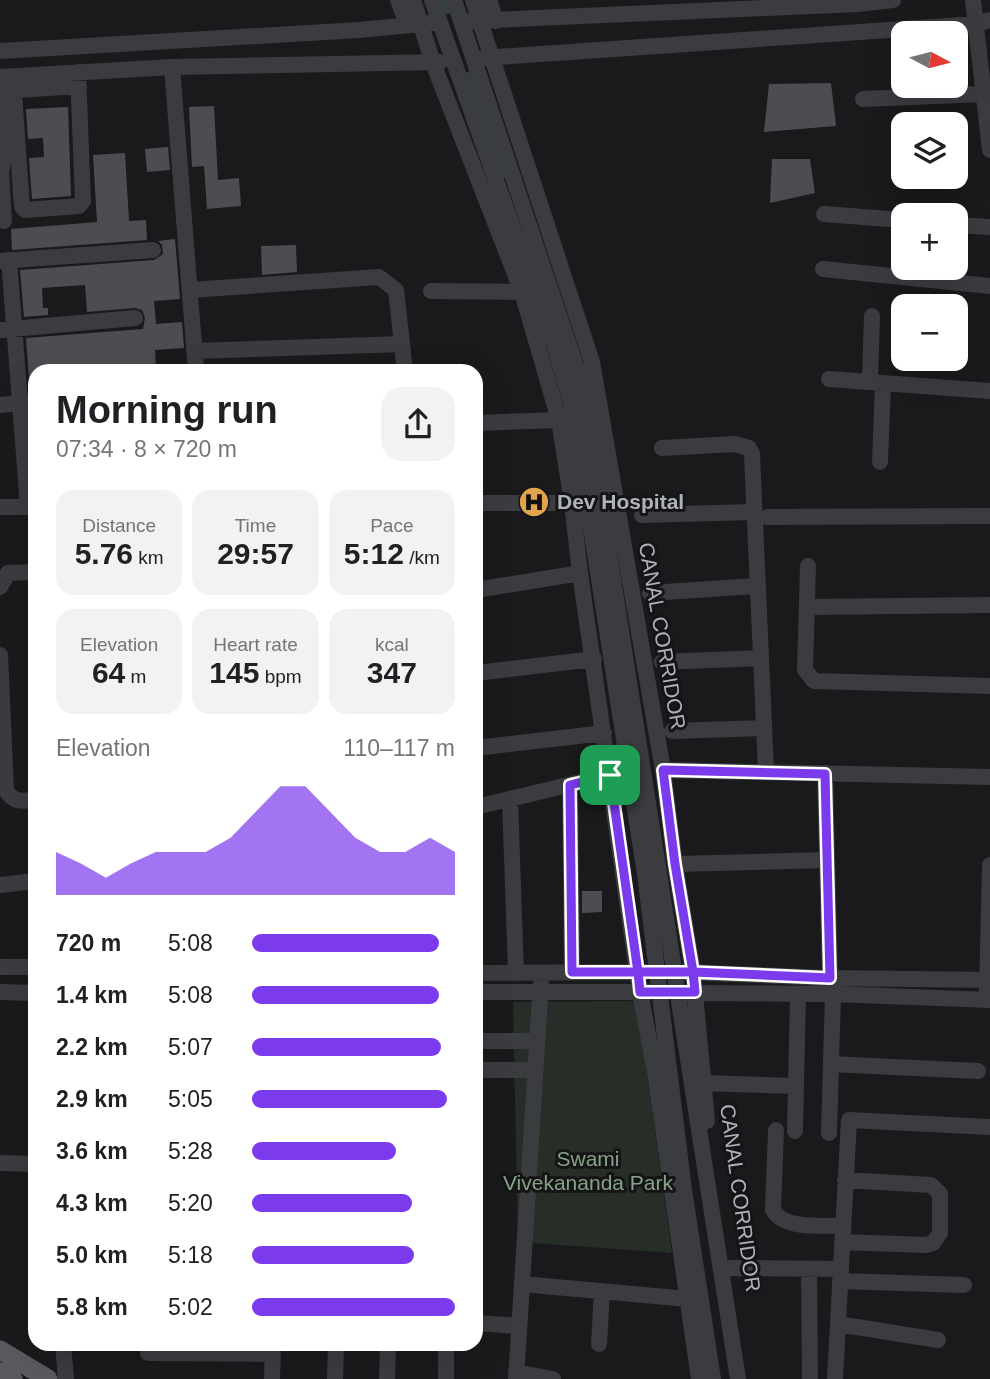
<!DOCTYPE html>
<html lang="en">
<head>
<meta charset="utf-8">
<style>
	body { margin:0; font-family:Arial,sans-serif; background:#f2f2f2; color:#202124; height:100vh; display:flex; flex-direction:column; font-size:26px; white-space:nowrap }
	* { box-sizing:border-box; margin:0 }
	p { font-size:23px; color:#757577 }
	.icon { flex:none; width:38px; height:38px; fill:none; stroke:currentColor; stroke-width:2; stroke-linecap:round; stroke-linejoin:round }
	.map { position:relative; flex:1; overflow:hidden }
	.details { position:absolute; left:28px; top:364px; width:455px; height:987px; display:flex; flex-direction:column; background:#fff; border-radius:21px; box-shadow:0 7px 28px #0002 }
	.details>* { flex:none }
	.needle { width:46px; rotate:97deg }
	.fabs { position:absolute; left:891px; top:21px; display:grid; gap:14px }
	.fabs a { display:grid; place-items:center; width:77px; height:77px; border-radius:14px; background:#fff; box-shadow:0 7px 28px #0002; font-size:35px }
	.pin { position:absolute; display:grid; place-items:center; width:60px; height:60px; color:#fff; margin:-30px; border-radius:14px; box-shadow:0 4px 10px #0006 }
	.round { display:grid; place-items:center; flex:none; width:74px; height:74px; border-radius:21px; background:#f2f2f2 }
	.headline { display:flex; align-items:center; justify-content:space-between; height:119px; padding:0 28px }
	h1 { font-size:38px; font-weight:800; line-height:52px }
	.metrics { display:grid; grid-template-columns:repeat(3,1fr); gap:10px; height:119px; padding:7px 28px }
	.metrics div { display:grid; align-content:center; border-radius:18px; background:#f2f2f2; text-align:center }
	.metrics b { font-size:30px; font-weight:800 }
	.metrics small { font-size:19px; font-weight:400 }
	.metrics p { font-size:19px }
	.chart { height:196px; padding:14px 28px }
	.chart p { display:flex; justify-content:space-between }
	.chart svg { width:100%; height:126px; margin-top:7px; fill:#7c3aed; opacity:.7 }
	ul { padding:0 28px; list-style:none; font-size:23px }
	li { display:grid; grid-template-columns:112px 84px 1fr; align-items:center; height:52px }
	li i { height:18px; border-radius:9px; background:#7c3aed }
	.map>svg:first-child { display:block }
	.green { fill:#262e27 }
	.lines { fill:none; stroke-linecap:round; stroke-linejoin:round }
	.canal { stroke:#353e44; stroke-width:14 }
	.building { fill:#4c4d51 }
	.minor { stroke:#3b3c40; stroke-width:16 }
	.major { stroke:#585a5f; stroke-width:19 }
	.route-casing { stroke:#fff; stroke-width:14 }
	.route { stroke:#7c3aed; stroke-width:9 }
	.labels { text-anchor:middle; stroke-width:6; stroke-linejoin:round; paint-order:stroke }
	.poi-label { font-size:21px; font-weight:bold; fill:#aeb2ba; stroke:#151517; text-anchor:start }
	.street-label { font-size:21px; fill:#aeb2ba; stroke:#151517 }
	.park-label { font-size:21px; fill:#87a387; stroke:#151517 }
</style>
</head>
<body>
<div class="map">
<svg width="990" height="1379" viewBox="0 0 990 1379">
	<rect width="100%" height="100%" fill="#1a1a1c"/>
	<path class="green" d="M637,1001L672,1253L518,1242L513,1002Z"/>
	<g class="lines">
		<path class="canal" d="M445,0L447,7
			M471,78L503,171"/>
	</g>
	<path class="building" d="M831,83L836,126L764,132L769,84Z
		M214,106L218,180L239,178L241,206L207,209L204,166L192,167L189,107Z
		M68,107L71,196L32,199L29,158L44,157L43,138L28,139L26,109Z
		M168,147L170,170L147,172L145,149Z
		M125,153L129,221L146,220L147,240L12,250L11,229L97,222L93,155Z
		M772,159H810L815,193L770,203Z
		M175,239L180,299L154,301L156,324L182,322L184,348L155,350L156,371H35V392H30L26,338L143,329L145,318L142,310L135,308L87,312L85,285L42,288L43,308H48V315L24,317L20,270L154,260L163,254L162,245L158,241Z
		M296,245L297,272L262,275L261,246Z
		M582,891H602V912L582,913Z"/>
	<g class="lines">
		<path class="minor" d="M398,0L407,25
			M413,0L433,63L522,292L559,420L572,503L580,573L640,992L655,1072L699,1379
			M432,0L554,344L572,406L645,874L684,1190L713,1379
			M454,0L583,387L738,1379
			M473,0L592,362L663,770L675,864L693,972L707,1121
			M489,0L496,21
			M973,0L990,150
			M470,21L857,4L893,0
			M0,51L359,30L431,23
			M483,58L976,24L990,20
			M172,67L196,371
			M78,72L83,201L79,206L25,210L22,207L14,93L17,90L79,86
			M0,77L172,67L440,62
			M2,77L6,152L1,171L4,221
			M863,99L984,94
			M824,214L903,220
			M956,225L990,227
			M9,260L28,507
			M0,261L153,250
			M823,269L990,286
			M190,290L379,277L396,290L405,371
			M431,291L522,292
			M0,330L135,318
			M194,351L402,344
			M829,379L990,391
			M870,382L872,316
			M0,405L35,402
			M476,423L559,420
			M662,448L735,444L749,448L752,454L766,771
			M880,462L883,383
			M476,503H572
			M0,507H35
			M642,515L753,512
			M768,517L990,516
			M808,566L805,670L814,681L990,686
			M0,587L8,573L35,572
			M476,590L580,573
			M650,593L756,586
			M807,607L990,605
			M0,655L6,790C13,803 22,801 35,800
			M662,662L761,658
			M476,673L594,659
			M672,731L764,728
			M476,748L604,733
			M663,770L990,777
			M825,773L830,978
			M570,785L572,972
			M510,799L516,973
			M476,807L610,775
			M675,864L827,860
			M0,885L35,881
			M0,967H35
			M685,972L830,978L990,980
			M476,973L645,972
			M987,991L990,865
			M0,992L35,993
			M476,992H648
			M685,993L833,994L990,1000
			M476,1041H537
			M831,1064L978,1071
			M476,1070H535
			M703,1083L796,1086
			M776,1130L773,1210C784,1230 822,1225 842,1226
			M795,1131L798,994
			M829,1133L833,994
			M0,1163L35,1164
			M842,1242L926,1245L933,1243L940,1233V1194L931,1185L845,1180
			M729,1268L841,1269
			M809,1269L810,1379
			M840,1281L964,1285
			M522,1284L688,1299
			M476,1323L519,1326
			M838,1324L938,1340
			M63,1344L66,1379
			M599,1344L602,1291
			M148,1353L272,1354
			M516,1372L553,1379
			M272,1379L273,1346
			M335,1379L336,1344
			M387,1379L388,1344
			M446,1379V1344
			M516,1379L541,983
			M835,1379L849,1120L990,1127"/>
		<path class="major" d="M0,1350L48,1379
			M0,1372L13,1379"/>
	</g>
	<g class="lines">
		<g class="route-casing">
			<path id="route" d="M610,775L638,972L640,992H695L693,972L830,978L825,774L663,770L675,864L693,972H572L570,785L610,775"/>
		</g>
		<use href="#route" class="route"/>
	</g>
	<defs>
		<g id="hospital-disc" transform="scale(1.575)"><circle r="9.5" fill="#e0a44e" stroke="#151517"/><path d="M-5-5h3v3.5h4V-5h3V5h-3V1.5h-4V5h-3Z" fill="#111"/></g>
	</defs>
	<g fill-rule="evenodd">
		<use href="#hospital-disc" x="534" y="502"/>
	</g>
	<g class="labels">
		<g class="poi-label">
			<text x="557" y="509">Dev Hospital</text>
		</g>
		<g class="street-label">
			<text transform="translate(662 636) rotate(80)" y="7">CANAL CORRIDOR</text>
			<text transform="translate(740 1198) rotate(82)" y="7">CANAL CORRIDOR</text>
		</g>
		<g class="park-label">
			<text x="588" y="1166">Swami<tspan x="588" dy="24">Vivekananda Park</tspan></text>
		</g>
	</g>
</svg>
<div class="fabs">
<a><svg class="needle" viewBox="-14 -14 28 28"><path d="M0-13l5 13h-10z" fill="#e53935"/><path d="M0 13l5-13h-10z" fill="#757577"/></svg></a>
<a><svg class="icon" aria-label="layers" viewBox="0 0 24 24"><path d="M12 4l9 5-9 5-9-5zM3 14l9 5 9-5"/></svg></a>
<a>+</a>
<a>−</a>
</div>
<div class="pin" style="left:610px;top:775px;background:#1e9e55"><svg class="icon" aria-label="arrive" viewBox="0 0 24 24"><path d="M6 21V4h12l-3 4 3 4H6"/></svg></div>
<section class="details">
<div class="headline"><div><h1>Morning run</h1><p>07:34 · 8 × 720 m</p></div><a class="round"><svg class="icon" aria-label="share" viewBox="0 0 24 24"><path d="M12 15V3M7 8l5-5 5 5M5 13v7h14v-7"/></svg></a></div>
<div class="metrics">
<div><p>Distance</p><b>5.76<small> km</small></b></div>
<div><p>Time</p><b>29:57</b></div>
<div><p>Pace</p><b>5:12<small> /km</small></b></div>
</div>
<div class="metrics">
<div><p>Elevation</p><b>64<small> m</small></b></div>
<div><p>Heart rate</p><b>145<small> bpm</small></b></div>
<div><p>kcal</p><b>347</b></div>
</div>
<div class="chart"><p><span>Elevation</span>110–117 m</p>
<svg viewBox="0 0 160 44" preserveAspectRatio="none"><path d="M0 44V29L10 33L20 38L30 33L40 29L50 29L60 29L70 24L80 15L90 6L100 6L110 15L120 24L130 29L140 29L150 24L160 29V44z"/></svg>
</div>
<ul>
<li><b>720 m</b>5:08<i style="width:92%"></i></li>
<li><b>1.4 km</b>5:08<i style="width:92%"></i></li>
<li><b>2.2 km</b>5:07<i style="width:93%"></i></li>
<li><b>2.9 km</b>5:05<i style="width:96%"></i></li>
<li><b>3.6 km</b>5:28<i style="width:71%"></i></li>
<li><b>4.3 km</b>5:20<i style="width:79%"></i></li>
<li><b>5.0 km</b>5:18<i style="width:80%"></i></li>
<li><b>5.8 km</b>5:02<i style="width:100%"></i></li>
</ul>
</section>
</div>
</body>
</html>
